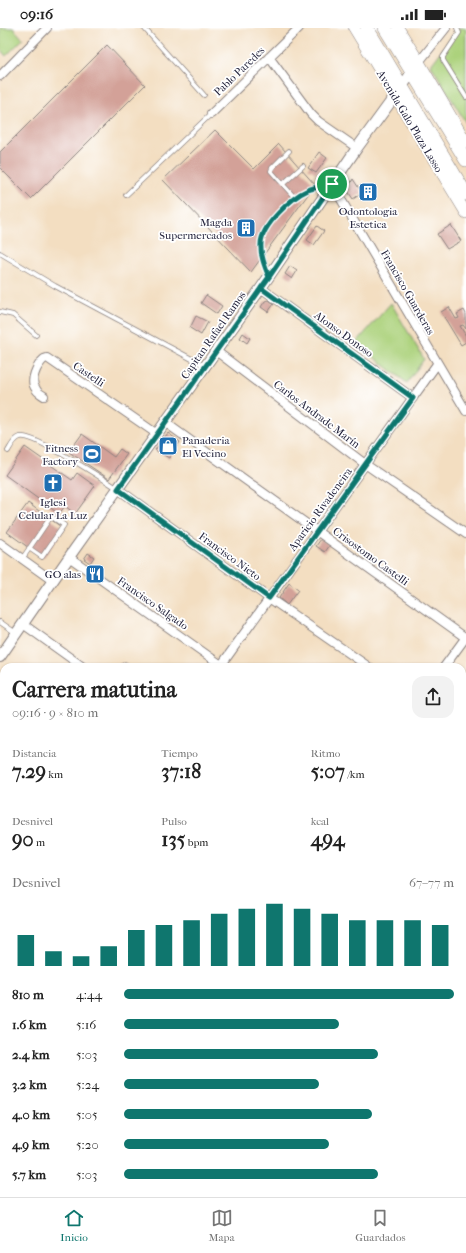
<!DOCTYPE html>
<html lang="es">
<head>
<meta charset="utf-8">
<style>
	body { margin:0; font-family:"IM FELL French Canon",serif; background:#f2f2f2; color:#222; height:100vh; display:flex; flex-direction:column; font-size:15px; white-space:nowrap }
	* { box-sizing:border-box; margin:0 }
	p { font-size:13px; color:#767676 }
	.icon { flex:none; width:22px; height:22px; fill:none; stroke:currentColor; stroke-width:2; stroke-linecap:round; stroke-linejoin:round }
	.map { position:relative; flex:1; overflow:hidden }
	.details { position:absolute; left:0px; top:635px; width:466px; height:534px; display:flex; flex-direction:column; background:#fff; border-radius:12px 12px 0 0; box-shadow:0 1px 3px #0004 }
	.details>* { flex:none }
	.pin { position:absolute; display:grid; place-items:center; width:34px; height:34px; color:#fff; margin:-17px; border:2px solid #fff; border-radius:50%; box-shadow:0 1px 4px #0007 }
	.round { display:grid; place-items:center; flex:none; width:42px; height:42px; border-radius:12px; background:#f2f2f2 }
	.head { display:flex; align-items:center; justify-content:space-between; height:68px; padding:0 12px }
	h1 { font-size:22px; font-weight:700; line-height:30px }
	.stats { display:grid; grid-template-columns:repeat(3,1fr); gap:6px; height:68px; padding:4px 12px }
	.stats div { display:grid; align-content:center }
	.stats b { font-size:20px; font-weight:700 }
	.stats small { font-size:11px; font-weight:400 }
	.stats p { font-size:11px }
	.chart { height:112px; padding:8px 12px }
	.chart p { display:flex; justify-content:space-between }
	.chart svg { width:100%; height:72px; margin-top:4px; stroke:#0f766e; stroke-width:6 }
	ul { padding:0 12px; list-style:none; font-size:13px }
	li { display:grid; grid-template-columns:64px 48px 1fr; align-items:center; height:30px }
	li i { height:10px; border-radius:5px; background:#0f766e }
	.status { display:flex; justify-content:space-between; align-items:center; height:28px; padding:0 20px; background:#fff; direction:ltr }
	.status svg { height:11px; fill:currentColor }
	.menu { display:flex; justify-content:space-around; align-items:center; height:56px; border-top:1px solid #e0e0e0; background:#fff; font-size:11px; color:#767676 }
	.menu a { display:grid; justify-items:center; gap:2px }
	.menu .current { color:#0f766e }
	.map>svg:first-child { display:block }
	.green { fill:#acd27b; stroke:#677a5b }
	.building { fill:#d3a198 }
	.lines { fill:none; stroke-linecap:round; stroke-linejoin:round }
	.service-casing { stroke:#8a807e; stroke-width:5.5 }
	.minor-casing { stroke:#8a807e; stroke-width:10 }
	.tertiary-casing { stroke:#8a807e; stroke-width:12 }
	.secondary-casing { stroke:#8a807e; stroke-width:12 }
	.primary-casing { stroke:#8a807e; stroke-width:14 }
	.service { stroke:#fff; stroke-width:4 }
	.minor { stroke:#fff; stroke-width:8 }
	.tertiary { stroke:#fff; stroke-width:10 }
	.secondary { stroke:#fff; stroke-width:11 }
	.primary { stroke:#fff; stroke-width:13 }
	.route-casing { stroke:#fff; stroke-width:8 }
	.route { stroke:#0f766e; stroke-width:5 }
	.labels { text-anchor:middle; stroke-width:3.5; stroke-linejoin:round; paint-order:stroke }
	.street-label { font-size:11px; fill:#22223b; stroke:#fff }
	.poi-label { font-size:11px; fill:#22223b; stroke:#fff; text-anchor:end }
</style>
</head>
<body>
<div class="status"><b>09:16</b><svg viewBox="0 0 49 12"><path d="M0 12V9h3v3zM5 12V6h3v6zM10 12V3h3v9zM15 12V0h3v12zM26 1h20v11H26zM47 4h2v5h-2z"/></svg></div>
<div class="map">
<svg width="466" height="1169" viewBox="0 0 466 1169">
	<rect width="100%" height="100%" fill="#fff"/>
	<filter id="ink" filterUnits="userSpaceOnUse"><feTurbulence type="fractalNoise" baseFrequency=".025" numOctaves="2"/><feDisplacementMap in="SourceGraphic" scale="8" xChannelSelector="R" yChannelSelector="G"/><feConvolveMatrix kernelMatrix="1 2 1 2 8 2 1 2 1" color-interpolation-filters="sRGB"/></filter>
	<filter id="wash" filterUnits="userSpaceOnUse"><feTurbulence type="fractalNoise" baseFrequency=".012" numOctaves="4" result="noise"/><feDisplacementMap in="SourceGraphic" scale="16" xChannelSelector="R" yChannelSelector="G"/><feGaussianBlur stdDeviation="0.9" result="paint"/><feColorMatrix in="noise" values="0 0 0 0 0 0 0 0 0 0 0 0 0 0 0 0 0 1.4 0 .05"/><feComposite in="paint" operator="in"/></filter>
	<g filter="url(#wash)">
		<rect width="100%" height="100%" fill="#f3dec1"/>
		<path class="green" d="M0,0H13L23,11L6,28L0,21Z
			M459,0H466V95L431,37Z
			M391,275L424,331L407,355L356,315Z"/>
		<g id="blocks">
			<path class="building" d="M107,17L145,57L31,171L0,140V124Z
				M215,102L254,141L279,116L315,157L251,244L163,152Z
				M319,124L327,130L316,145L308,140Z
				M353,151L362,165L371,159L374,163L365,170L362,165L353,171L347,162Z
				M451,197L461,213L447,221L437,206Z
				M317,198L324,203L314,217L307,212Z
				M290,238L297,243L292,251L285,246Z
				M206,267L222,278L217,286L201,275Z
				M269,272L274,276L268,284L261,279L265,273Z
				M449,279L456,291L459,290L457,286L464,282L466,286V301L463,297L460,298L466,308V314L461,317L441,284Z
				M196,288L208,294L201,307L190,300Z
				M243,305L250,310L247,315L240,310Z
				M168,405L180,414L169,430L155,422Z
				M82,406L114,429L120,421L127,426L109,451L69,424Z
				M25,419L72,452L77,445L95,458L75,486L65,478L59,486L5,447Z
				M28,475L64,501L43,530L7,504Z
				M321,511L330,517L325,524L316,518Z
				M88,525L94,529L90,535L84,531Z
				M289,555L298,562L287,577L279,570Z
				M466,1015V1030L462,1031V1016Z
				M466,1129V1141L462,1143V1130Z
				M448,1165H460L461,1169H449Z"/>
		</g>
	</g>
	<g filter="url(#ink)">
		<use href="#blocks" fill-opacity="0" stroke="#8a807e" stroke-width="1"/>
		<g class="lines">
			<g class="service-casing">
				<path id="service" d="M144,0L204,67
					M457,0L459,5L443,29V32L466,69
					M289,123L272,140L271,143L295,170
					M283,156L303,138
					M126,167L211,86
					M0,225L55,258L205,338
					M269,248C265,237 260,226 261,215C262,197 293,168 309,162C315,159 323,158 330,157
					M0,284L13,287L36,307
					M8,423C11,418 14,411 20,409C33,405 103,451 117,460
					M22,531L50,490L52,489L64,497L42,529L29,520
					M0,594L16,605
					M122,639L125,636L130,639
					M462,933L466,927
					M462,948L466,953"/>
			</g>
			<g class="minor-casing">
				<path id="minor" d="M269,29L311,86L318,93L357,120
					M419,34L446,0
					M0,48L47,0
					M211,86L299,0
					M332,156L466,383
					M261,260L413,370
					M216,323L365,436L466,506
					M44,368C41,366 37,364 36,361C29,353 37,337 44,331L47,330L157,406
					M166,395L466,610
					M118,461L269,570L369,639
					M0,515L53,553
					M69,529L224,639
					M23,596L83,639
					M220,639L437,336
					M444,639L466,609
					M462,706L466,709
					M462,810L466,813
					M0,879L4,882
					M462,916L466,919
					M0,946L4,940
					M0,980L4,983
					M0,1083L4,1086
					M112,1165L118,1169
					M256,1165L262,1169
					M398,1165L404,1169
					M69,1169L72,1165
					M294,1169L297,1165"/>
			</g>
			<g class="tertiary-casing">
				<path id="tertiary" d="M0,629L74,522L261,260L357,120L416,39"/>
			</g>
			<g class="secondary-casing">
				<path id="secondary" d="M354,0L466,185
					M398,0L419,34L466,114"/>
			</g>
			<g class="primary-casing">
				<path id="primary" d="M367,0L466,166
					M385,0L466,132"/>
			</g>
			<use href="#service" class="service"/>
			<use href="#minor" class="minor"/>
			<use href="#tertiary" class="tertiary"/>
			<use href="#secondary" class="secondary"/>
			<use href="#primary" class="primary"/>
		</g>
	</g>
	<g class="lines" filter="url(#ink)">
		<g class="route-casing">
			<path id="route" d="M332,156C325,158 316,159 308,162C292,169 261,198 261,216C260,227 265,239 269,249L118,461L269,570L413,370L261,260L269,249L332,156"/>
		</g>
		<use href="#route" class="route"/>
	</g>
	<defs>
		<g id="building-square" transform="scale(1)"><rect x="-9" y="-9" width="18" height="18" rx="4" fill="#1f6fb2" stroke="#fff"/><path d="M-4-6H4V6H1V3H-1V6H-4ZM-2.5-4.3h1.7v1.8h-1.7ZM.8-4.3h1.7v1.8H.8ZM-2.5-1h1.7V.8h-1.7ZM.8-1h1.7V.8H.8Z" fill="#fff"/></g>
		<g id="shop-square" transform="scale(1)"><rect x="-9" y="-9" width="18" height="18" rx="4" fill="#1f6fb2" stroke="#fff"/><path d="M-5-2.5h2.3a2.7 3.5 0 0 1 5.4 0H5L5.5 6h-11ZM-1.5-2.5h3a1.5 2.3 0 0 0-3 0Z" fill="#fff"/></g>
		<g id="stadium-square" transform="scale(1)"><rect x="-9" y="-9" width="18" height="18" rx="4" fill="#1f6fb2" stroke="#fff"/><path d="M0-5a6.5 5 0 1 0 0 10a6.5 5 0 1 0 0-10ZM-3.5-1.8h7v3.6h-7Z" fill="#fff"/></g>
		<g id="church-square" transform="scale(1)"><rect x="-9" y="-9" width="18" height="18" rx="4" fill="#1f6fb2" stroke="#fff"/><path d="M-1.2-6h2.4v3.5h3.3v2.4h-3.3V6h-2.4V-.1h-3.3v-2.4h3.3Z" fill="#fff"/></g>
		<g id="restaurant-square" transform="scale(1)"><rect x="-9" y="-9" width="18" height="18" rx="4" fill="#1f6fb2" stroke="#fff"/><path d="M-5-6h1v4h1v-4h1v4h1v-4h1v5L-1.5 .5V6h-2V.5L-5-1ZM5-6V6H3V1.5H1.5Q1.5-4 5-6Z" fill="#fff"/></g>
	</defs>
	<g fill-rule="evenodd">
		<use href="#building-square" x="368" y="164"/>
		<use href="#building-square" x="246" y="200"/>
		<use href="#shop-square" x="168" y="418"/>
		<use href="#stadium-square" x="92" y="426"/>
		<use href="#church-square" x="53" y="455"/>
		<use href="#restaurant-square" x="95" y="546"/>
	</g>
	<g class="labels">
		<g class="street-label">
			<text transform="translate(239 43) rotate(-44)" y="4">Pablo Paredes</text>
			<text transform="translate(410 93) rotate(59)" y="4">Avenida Galo Plaza Lasso</text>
			<text transform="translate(408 264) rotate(60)" y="4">Francisco Guarderas</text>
			<text transform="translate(344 306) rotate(36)" y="4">Alonso Donoso</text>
			<text transform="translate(213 307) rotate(-55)" y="4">Capitan Rafael Ramos</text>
			<text transform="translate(89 346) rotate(34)" y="4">Castelli</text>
			<text transform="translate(317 386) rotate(37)" y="4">Carlos Andrade Marín</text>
			<text transform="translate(320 481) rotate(-54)" y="4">Aparicio Rivadeneira</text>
			<text transform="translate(230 528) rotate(36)" y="4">Francisco Nieto</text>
			<text transform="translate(371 528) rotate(36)" y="4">Crisostomo Castelli</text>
			<text transform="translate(153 575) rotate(35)" y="4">Francisco Salgado</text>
		</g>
		<g class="poi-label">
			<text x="368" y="187" text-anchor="middle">Odontologia<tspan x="368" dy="13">Estetica</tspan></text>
			<text x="232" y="198">Magda<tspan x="232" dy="13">Supermercados</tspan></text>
			<text x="182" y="416" text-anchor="start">Panaderia<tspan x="182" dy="13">El Vecino</tspan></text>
			<text x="78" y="424">Fitness<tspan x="78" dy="13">Factory</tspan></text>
			<text x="53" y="478" text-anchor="middle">Iglesi<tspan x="53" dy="13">Celular La Luz</tspan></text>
			<text x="81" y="550">GO alas</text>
		</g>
	</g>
</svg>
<div class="pin" style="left:332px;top:156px;background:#1e9e55"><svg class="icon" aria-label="arrive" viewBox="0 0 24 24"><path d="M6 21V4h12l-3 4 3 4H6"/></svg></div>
<section class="details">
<div class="head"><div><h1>Carrera matutina</h1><p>09:16 · 9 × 810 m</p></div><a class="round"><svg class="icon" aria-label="share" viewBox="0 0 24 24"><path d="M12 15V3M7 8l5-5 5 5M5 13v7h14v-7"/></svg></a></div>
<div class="stats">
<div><p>Distancia</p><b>7.29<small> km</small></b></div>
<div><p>Tiempo</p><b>37:18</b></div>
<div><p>Ritmo</p><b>5:07<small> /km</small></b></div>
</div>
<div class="stats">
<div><p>Desnivel</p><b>90<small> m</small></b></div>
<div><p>Pulso</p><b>135<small> bpm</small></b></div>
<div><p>kcal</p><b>494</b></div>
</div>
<div class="chart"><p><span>Desnivel</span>67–77 m</p>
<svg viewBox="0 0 160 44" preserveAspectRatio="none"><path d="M5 44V25M15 44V35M25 44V38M35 44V32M45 44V22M55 44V19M65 44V16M75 44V12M85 44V9M95 44V6M105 44V9M115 44V12M125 44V16M135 44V16M145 44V16M155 44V19"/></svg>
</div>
<ul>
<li><b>810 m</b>4:44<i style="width:100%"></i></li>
<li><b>1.6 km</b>5:16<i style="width:65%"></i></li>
<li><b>2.4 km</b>5:03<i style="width:77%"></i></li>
<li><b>3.2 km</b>5:24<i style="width:59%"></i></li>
<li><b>4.0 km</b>5:05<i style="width:75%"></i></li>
<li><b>4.9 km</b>5:20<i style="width:62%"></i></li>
<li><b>5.7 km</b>5:03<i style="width:77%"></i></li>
</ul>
</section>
</div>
<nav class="menu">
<a class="current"><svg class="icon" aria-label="home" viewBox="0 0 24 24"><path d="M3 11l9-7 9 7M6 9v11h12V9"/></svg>Inicio</a>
<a><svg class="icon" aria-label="map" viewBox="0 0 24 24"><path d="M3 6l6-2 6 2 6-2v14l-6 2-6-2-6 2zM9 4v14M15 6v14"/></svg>Mapa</a>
<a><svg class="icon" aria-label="saved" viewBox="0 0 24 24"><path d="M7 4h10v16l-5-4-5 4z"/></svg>Guardados</a>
</nav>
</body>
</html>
